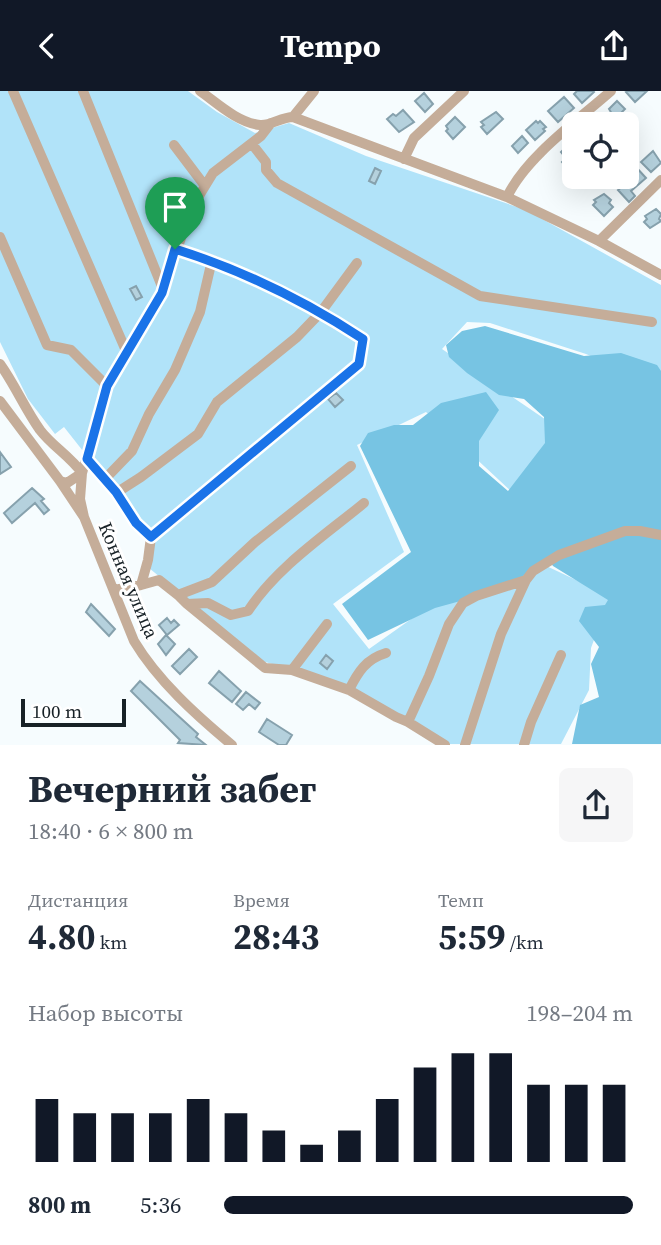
<!DOCTYPE html>
<html lang="ru">
<head>
<meta charset="utf-8">
<style>
	body { margin:0; font-family:"Source Serif 4",serif; background:#f6f6f7; color:#1f2937; height:100vh; display:flex; flex-direction:column; font-size:26px; white-space:nowrap }
	* { box-sizing:border-box; margin:0 }
	p { font-size:23px; color:#747a83 }
	.icon { flex:none; width:38px; height:38px; fill:none; stroke:currentColor; stroke-width:2; stroke-linecap:round; stroke-linejoin:round }
	.map { position:relative; height:654px; overflow:hidden }
	.details { display:flex; flex-direction:column; background:#fff; flex:1 }
	.details>* { flex:none }
	.buttons { position:absolute; left:562px; top:21px; display:grid; gap:14px }
	.buttons a { display:grid; place-items:center; width:77px; height:77px; border-radius:10px; background:#fff; box-shadow:0 7px 28px #0002; font-size:35px }
	.scale { position:absolute; left:21px; bottom:18px; width:105px; box-sizing:border-box; padding-left:7px; border:4px solid #172126; border-top:0; font-size:19px; line-height:24px; white-space:nowrap; color:#172126; -webkit-text-stroke:5px #fff; paint-order:stroke }
	.pin { position:absolute; display:grid; place-items:center; width:60px; height:60px; color:#fff; margin:-72px -30px; border-radius:50% 50% 50% 0; rotate:-45deg; box-shadow:0 0 7px #0007 }
	.pin .icon { rotate:45deg }
	.round { display:grid; place-items:center; flex:none; width:74px; height:74px; border-radius:10px; background:#f6f6f7 }
	.summary { display:flex; align-items:center; justify-content:space-between; height:119px; padding:0 28px }
	h1 { font-size:38px; font-weight:700; line-height:52px }
	.stats { display:grid; grid-template-columns:repeat(3,1fr); gap:10px; height:119px; padding:7px 28px }
	.stats div { display:grid; align-content:center }
	.stats b { font-size:35px; font-weight:700 }
	.stats small { font-size:19px; font-weight:400 }
	.stats p { font-size:19px }
	.chart { height:196px; padding:14px 28px }
	.chart p { display:flex; justify-content:space-between }
	.chart svg { width:100%; height:126px; margin-top:7px; stroke:#111827; stroke-width:6 }
	ul { padding:0 28px; list-style:none; font-size:23px }
	li { display:grid; grid-template-columns:112px 84px 1fr; align-items:center; height:52px }
	li i { height:18px; border-radius:9px; background:#111827 }
	header { display:flex; justify-content:space-between; align-items:center; height:91px; padding:0 28px; background:#111827; color:#fff; font-size:32px; font-weight:700 }
	.map>svg:first-child { display:block }
	.green { fill:#b1e3f9 }
	.forest { fill:#77c4e3 }
	.building { fill:#b5d1dd; stroke:#86a1ad; stroke-width:2 }
	.lines { fill:none; stroke-linecap:round; stroke-linejoin:round }
	.minor { stroke:#c5ad99; stroke-width:10 }
	.route-casing { stroke:#fff; stroke-width:14 }
	.route { stroke:#1a73e8; stroke-width:9 }
	.labels { text-anchor:middle; stroke-width:6; stroke-linejoin:round; paint-order:stroke }
	.street-label { font-size:19px; fill:#172126; stroke:#fff }
</style>
</head>
<body>
<header><svg class="icon" aria-label="back" viewBox="0 0 24 24"><path d="M15 5l-7 7 7 7"/></svg>Tempo<svg class="icon" aria-label="share" viewBox="0 0 24 24"><path d="M12 15V3M7 8l5-5 5 5M5 13v7h14v-7"/></svg></header>
<div class="map">
<svg width="661" height="654" viewBox="0 0 661 654">
	<rect width="100%" height="100%" fill="#f6fcfe"/>
	<path class="green" d="M0,0H188L217,21L255,42L289,32L366,65L526,119L661,194V295L586,263L490,232L467,231L442,258L561,339L512,401L426,321L357,354L404,461L333,513L369,558L438,509L540,472L610,505L591,557L589,599L561,653H449L352,597L262,570L149,477L154,450L64,336L55,343L28,308L0,251Z"/>
	<path class="forest" d="M485,235L584,265L621,262L657,274L661,280V653H572L580,614L599,606L591,573L599,556L579,530L585,516L605,514L608,509L553,475L548,468L504,498L435,517L368,549L342,513L411,461L360,355L368,342L394,334H413L441,312L486,301L499,319L479,350V375L508,400L545,352L544,326L524,308L499,304L467,282L449,266L446,254L462,240Z"/>
	<path class="building" d="M577,0H593L594,1L582,12L574,3Z
		M628,0H647L635,11L626,1Z
		M424,2L433,13L425,21L415,10Z
		M564,6L574,17L558,31L548,20Z
		M617,10L625,18L615,28L609,18Z
		M403,19L414,31L399,41L387,28L393,23L396,25Z
		M496,21L503,28L487,43L481,36L484,34L481,31Z
		M455,26L465,36L453,48L446,40L448,38L446,35Z
		M536,30L538,32L540,30L546,36L543,38L545,40L535,49L526,39Z
		M522,45L528,52L518,62L512,55Z
		M571,51L574,54V78L571,81L562,71L566,67L561,61Z
		M653,60L661,72L651,81L641,71Z
		M635,75L646,87L631,100L635,105L629,111L618,99L623,95L618,90L626,86V82Z
		M375,77L381,80L375,93L369,90Z
		M604,103L611,109L609,112L613,116L604,125L593,114L596,111L594,109Z
		M656,118L661,123L659,128L661,130L650,137L644,131L647,128L645,125Z
		M136,195L142,206L136,209L130,198Z
		M336,302L343,309L335,316L328,308Z
		M0,361L11,376L0,383Z
		M32,397L44,408L41,410L49,419L44,423L35,412L12,432L4,422Z
		M91,513L115,538L109,545L86,521Z
		M167,527L171,532L174,529L179,534L167,544L159,534Z
		M166,544L175,553L166,564L158,553Z
		M189,558L197,566L180,583L172,575Z
		M326,564L333,570L327,578L320,572Z
		M219,580L241,600L232,611L209,592Z
		M140,590L198,643L196,646L206,654L178,652L180,649L131,600Z
		M246,601L260,612L255,618L249,613L243,619L236,613Z
		M267,628L292,644L286,654H279L259,641Z"/>
	<g class="lines">
		<path class="minor" d="M13,0L127,262
			M83,0L163,198
			M200,0C217,12 238,32 260,34C271,35 281,26 293,26L507,106L599,150L661,184
			M293,26L314,0
			M252,53L266,71V79L277,92L480,205L652,231
			M174,54L205,95
			M404,68L414,47L464,0
			M507,106C526,66 577,30 611,0
			M0,146L47,254L71,259L107,295
			M599,150L661,89
			M175,158L215,170L321,221L357,172
			M0,273C15,294 25,318 40,339C52,355 70,365 82,382L67,392L60,390
			M0,310L60,390L84,426L134,550C158,590 196,624 232,654
			M87,368L116,402L136,432L151,446L148,469L141,494L114,499
			M104,389L132,360L149,323L175,279L200,221L212,169
			M116,402L141,386L198,343L217,311L297,246L321,221L363,249L359,273L151,446
			M84,426L80,408L82,382L107,295L162,202L191,118L213,82L261,45L271,32
			M141,494L159,489L178,504L212,491L255,451L351,375
			M178,504L187,513L208,512L231,524L248,520C277,476 324,445 364,412
			M187,513L265,577L292,579L327,533
			M292,579L349,599C358,581 366,568 386,562
			M349,599L396,626L408,631L429,585L449,533L463,512L476,505L526,489
			M408,631L445,654
			M465,654L501,543L526,489L533,480L559,464L625,440H640L661,444
			M524,654L531,631L561,564"/>
	</g>
	<g class="lines">
		<g class="route-casing">
			<path id="route" d="M175,158C242,179 305,210 363,248L359,273L151,446L136,432L116,401L87,368L107,295L162,202Z"/>
		</g>
		<use href="#route" class="route"/>
	</g>
	<g class="labels">
		<g class="street-label">
			<text transform="translate(129 489) rotate(67)" y="7">Конная улица</text>
		</g>
	</g>
</svg>
<div class="buttons">
<a><svg class="icon" aria-label="locate" viewBox="0 0 24 24"><circle cx="12" cy="12" r="6"/><path d="M12 2v4M12 18v4M2 12h4M18 12h4"/></svg></a>
</div>
<div class="scale">100 m</div>
<div class="pin" style="left:175px;top:158px;background:#1e9e55"><svg class="icon" aria-label="arrive" viewBox="0 0 24 24"><path d="M6 21V4h12l-3 4 3 4H6"/></svg></div>
</div>
<section class="details">
<div class="summary"><div><h1>Вечерний забег</h1><p>18:40 · 6 × 800 m</p></div><a class="round"><svg class="icon" aria-label="share" viewBox="0 0 24 24"><path d="M12 15V3M7 8l5-5 5 5M5 13v7h14v-7"/></svg></a></div>
<div class="stats">
<div><p>Дистанция</p><b>4.80<small> km</small></b></div>
<div><p>Время</p><b>28:43</b></div>
<div><p>Темп</p><b>5:59<small> /km</small></b></div>
</div>
<div class="chart"><p><span>Набор высоты</span>198–204 m</p>
<svg viewBox="0 0 160 44" preserveAspectRatio="none"><path d="M5 44V22M15 44V27M25 44V27M35 44V27M45 44V22M55 44V27M65 44V33M75 44V38M85 44V33M95 44V22M105 44V11M115 44V6M125 44V6M135 44V17M145 44V17M155 44V17"/></svg>
</div>
<ul>
<li><b>800 m</b>5:36<i style="width:100%"></i></li>
</ul>
</section>
</body>
</html>
